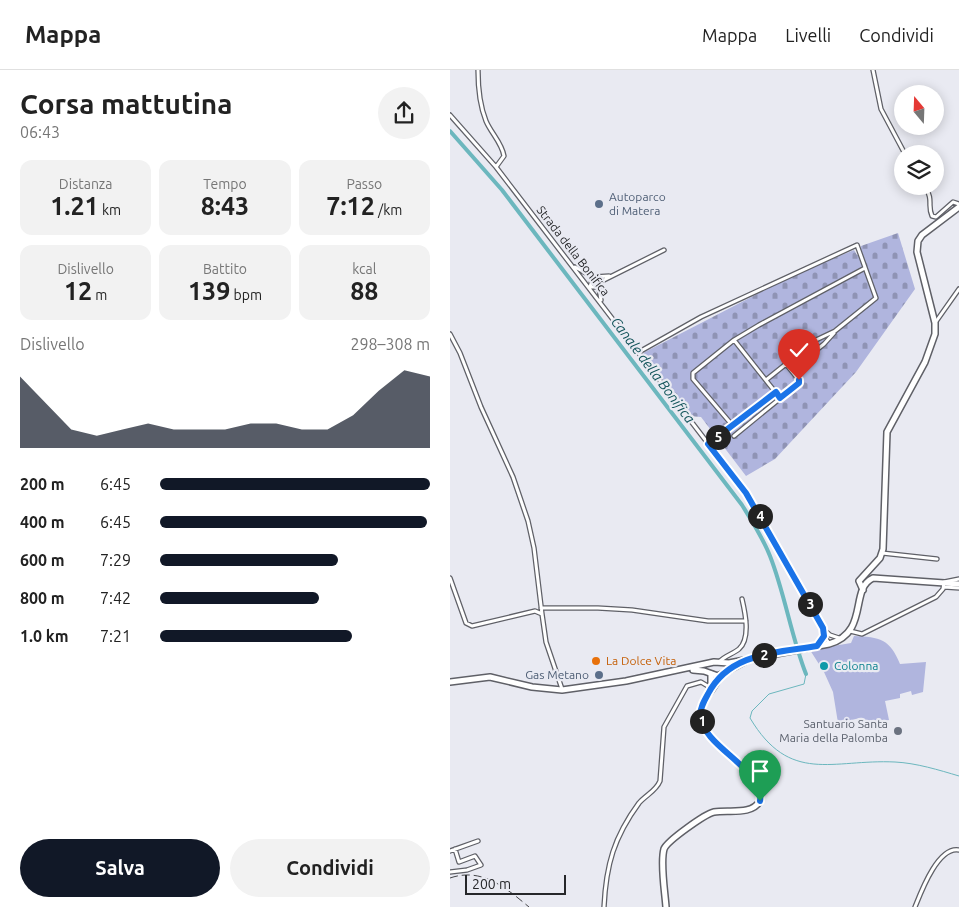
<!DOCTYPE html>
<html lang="it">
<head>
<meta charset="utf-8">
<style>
	body { margin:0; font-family:Ubuntu,sans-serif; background:#f2f2f2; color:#222; height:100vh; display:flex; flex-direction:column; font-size:19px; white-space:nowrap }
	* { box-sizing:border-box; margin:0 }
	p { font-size:16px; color:#767676 }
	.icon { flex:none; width:28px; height:28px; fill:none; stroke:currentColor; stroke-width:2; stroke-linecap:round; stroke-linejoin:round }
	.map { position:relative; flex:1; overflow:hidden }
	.side { display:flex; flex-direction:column; background:#fff; width:450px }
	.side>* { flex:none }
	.needle { width:32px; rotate:341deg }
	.fabs { position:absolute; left:444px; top:15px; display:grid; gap:10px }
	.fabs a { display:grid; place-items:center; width:50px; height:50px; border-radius:50%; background:#fff; box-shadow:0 2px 12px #0003; font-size:25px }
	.scale { position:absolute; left:15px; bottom:12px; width:101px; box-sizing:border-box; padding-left:5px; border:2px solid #26272a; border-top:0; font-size:14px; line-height:18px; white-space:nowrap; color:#26272a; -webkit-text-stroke:4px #e9eaf2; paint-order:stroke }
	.pin { position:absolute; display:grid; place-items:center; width:42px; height:42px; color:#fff; margin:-51px -21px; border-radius:50% 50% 50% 0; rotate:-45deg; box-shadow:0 0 5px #0007 }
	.pin .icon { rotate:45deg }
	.km { position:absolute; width:25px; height:25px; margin:-12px; border-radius:50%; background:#222; color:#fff; font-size:14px; line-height:25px; text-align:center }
	.round { display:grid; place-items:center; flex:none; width:52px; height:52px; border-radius:26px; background:#f2f2f2 }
	.head { display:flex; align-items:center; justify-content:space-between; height:85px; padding:0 20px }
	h1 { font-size:28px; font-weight:700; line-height:38px }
	.figures { display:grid; grid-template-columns:repeat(3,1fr); gap:8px; height:85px; padding:5px 20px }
	.figures div { display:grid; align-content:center; border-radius:12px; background:#f2f2f2; text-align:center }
	.figures b { font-size:25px; font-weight:700 }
	.figures small { font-size:14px; font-weight:400 }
	.figures p { font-size:14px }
	.chart { height:140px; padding:10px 20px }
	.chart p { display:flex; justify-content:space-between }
	.chart svg { width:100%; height:90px; margin-top:5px; fill:#111827; opacity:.7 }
	.primary-button { display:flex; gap:10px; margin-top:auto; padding:10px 20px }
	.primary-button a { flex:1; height:58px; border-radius:30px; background:#111827; color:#fff; font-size:20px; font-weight:700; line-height:58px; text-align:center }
	.primary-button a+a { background:#f2f2f2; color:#222 }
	ul { padding:0 20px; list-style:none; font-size:16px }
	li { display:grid; grid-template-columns:80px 60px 1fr; align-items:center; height:38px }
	li i { height:12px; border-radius:6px; background:#111827 }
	header { display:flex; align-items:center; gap:30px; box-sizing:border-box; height:70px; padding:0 25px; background:#fff; border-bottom:1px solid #e0e0e0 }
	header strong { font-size:24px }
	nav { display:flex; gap:28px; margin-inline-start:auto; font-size:18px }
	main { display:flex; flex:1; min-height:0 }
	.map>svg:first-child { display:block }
	.cemetery { fill:url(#cemetery-stones) }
	.park { fill:#b0b5de }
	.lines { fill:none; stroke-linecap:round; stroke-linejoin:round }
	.stream { stroke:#6cb7be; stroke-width:1 }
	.canal { stroke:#6cb7be; stroke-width:4 }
	.street-casing { stroke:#5f6067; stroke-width:5.5 }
	.secondary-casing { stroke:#5f6067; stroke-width:8 }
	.primary-casing { stroke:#5f6067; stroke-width:8 }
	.street { stroke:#fff; stroke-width:3 }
	.secondary { stroke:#fff; stroke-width:5 }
	.primary { stroke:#fff; stroke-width:5 }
	.rail { stroke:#444549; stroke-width:1; stroke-dasharray:8 4; stroke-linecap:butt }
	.route-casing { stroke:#fff; stroke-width:10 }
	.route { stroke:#1a73e8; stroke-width:6 }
	.service-dot { fill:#5c6f8a; stroke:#e9eaf2; stroke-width:2 }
	.food-dot { fill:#e8710a; stroke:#e9eaf2; stroke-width:2 }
	.culture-dot { fill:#0f9aa8; stroke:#e9eaf2; stroke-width:2 }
	.worship-dot { fill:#6b7280; stroke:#e9eaf2; stroke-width:2 }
	.labels { text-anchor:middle; stroke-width:4.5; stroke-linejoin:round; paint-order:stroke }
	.service-label { font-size:12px; fill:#4e5e75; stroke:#e9eaf2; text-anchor:start }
	.street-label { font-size:12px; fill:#26272a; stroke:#e9eaf2 }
	.food-label { font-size:12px; fill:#c56008; stroke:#e9eaf2; text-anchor:start }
	.culture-label { font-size:12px; fill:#0d838f; stroke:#e9eaf2; text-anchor:start }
	.worship-label { font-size:12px; fill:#5b616d; stroke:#e9eaf2; text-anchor:end }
	.water-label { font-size:14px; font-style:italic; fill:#115359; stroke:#e9eaf2 }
</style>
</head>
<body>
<header>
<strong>Mappa</strong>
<nav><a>Mappa</a><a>Livelli</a><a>Condividi</a></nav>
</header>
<main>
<section class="side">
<div class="head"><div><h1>Corsa mattutina</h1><p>06:43</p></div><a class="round"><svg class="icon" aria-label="share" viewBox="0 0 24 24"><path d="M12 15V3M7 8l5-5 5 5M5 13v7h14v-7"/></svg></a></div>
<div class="figures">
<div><p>Distanza</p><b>1.21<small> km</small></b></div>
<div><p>Tempo</p><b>8:43</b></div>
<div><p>Passo</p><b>7:12<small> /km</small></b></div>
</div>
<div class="figures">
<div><p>Dislivello</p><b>12<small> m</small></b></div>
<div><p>Battito</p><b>139<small> bpm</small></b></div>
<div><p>kcal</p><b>88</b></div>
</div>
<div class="chart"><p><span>Dislivello</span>298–308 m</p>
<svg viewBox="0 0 160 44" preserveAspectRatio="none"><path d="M0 44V9L10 22L20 35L30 38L40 35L50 32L60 35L70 35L80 35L90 32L100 32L110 35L120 35L130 28L140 16L150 6L160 9V44z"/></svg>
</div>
<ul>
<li><b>200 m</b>6:45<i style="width:100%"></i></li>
<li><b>400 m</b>6:45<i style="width:99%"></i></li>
<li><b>600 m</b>7:29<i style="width:66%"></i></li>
<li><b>800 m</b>7:42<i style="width:59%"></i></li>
<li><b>1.0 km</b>7:21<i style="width:71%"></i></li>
</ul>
<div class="primary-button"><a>Salva</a><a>Condividi</a></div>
</section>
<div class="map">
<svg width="509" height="837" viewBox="0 0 509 837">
	<defs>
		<pattern id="cemetery-stones" width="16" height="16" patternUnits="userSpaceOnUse" patternTransform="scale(1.25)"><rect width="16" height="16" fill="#b0b5de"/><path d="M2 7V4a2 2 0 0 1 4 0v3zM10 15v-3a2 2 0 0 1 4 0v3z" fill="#8f93b4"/></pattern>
	</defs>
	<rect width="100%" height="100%" fill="#e9eaf2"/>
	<path class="cemetery" d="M448,163L465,219L406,302L325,389L296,406L251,347L239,346L193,283L346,204L404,180L407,185L411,184V176Z"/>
	<path class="park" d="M404,566C430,567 440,569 450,594L476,592L473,622L462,625L461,621L450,624V628L435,631L439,650L422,653L421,650L411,653L410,648L388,653L383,622L374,602L360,580L401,573Z"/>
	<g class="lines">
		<path class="stream" d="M356,604L354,614L319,624L302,641L300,648C340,715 382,689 445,692C466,693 489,700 509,706"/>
		<path class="canal" d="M0,61L52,120L292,435C302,451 313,468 320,486C335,524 341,566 356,604"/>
		<g class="street-casing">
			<path id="street" d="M28,0C28,16 30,36 36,51C41,63 52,73 54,86L46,97
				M423,0L431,39L455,84
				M0,45L46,97L296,423L373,559L380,565L389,568
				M475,116C484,131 477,135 482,146L486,147L503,132L509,134
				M125,197L143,207L159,206
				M143,207L140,217H149
				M151,230L149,218L152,211L214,180
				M485,253L509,219
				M0,264L10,283L31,337L63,407L78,451L84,478L92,544
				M284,270L330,328
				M189,282L251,247L407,175L426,228L385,261L366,270L316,310
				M341,300L374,274L384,263
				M283,356L243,309V303L284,270L309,255L415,198
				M284,366L349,313V310L336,294
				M258,374L325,322
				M432,483L487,489
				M0,508L16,553L22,556L85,541L92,544L96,572L112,619
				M494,517L509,518
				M91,538H148L182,540L258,551H296
				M373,559L374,566L379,573
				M400,561L412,564L486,527L493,519L494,512L509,509
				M367,576L374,566
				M269,592C274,586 283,584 289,579C301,568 295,542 292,529
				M0,781L28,771
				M0,802L17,800L31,795L25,786L9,792L5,779
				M154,837C156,795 164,767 189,733C196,725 206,721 210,711L214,657L237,616L251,612L261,618
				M465,837C471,822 488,776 509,780"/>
		</g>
		<g class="secondary-casing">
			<path id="secondary" d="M413,520L409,511L430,488L433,479L437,362L475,292L485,264V253L467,182L468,171L472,165L509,137
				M261,604V618
				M216,837C215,822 210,793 214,779C217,771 255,744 264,742C278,739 301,746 310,731C316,698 249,676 250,643C251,628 266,619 270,605"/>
		</g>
		<g class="primary-casing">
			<path id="primary" d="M243,600L254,601L268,606L296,591
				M0,612L40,607L82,617L112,620L176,611L264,592L279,593L379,574C420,562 399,519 423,508L509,514"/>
		</g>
		<use href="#street" class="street"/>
		<use href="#secondary" class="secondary"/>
		<use href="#primary" class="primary"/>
		<path class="rail" d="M0,808C32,797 56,818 79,837"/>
	</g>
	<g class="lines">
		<g class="route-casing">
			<path id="route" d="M310,731C315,699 254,678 250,646C250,638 254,631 258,624C279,583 325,583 367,576L374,566L373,558L296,423L258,374L326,322L330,328L349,313V310"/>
		</g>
		<use href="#route" class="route"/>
	</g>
	<g class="service-dot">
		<circle cx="149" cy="134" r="5"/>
		<circle cx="149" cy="605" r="5"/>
	</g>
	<circle class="food-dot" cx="146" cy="591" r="5"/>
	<circle class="culture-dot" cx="374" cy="596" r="5"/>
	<circle class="worship-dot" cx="448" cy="661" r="5"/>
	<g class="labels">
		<g class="service-label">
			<text x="159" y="131">Autoparco<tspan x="159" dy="14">di Matera</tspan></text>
			<text x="139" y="609" text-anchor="end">Gas Metano</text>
		</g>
		<g class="street-label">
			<text transform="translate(123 181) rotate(52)" y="4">Strada della Bonifica</text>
		</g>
		<g class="food-label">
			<text x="156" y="595">La Dolce Vita</text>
		</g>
		<g class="culture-label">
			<text x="384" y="600">Colonna</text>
		</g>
		<g class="worship-label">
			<text x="438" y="658">Santuario Santa<tspan x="438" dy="14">Maria della Palomba</tspan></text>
		</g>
		<g class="water-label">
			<text transform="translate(203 300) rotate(53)" y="5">Canale della Bonifica</text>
		</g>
	</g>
</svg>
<div class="fabs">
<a><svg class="needle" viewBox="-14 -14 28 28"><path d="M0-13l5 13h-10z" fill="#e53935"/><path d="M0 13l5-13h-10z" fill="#767676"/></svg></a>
<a><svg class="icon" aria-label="layers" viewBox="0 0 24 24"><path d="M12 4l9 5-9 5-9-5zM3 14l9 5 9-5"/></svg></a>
</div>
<div class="scale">200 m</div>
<div class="pin" style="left:310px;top:731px;background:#1e9e55"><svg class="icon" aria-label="arrive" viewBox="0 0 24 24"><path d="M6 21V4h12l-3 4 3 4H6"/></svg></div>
<div class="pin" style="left:349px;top:310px;background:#d93025"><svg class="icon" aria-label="check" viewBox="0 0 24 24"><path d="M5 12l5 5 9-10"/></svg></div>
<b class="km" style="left:252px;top:651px">1</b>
<b class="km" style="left:314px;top:585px">2</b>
<b class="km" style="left:360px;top:534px">3</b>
<b class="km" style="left:310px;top:446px">4</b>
<b class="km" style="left:268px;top:367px">5</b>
</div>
</main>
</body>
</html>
